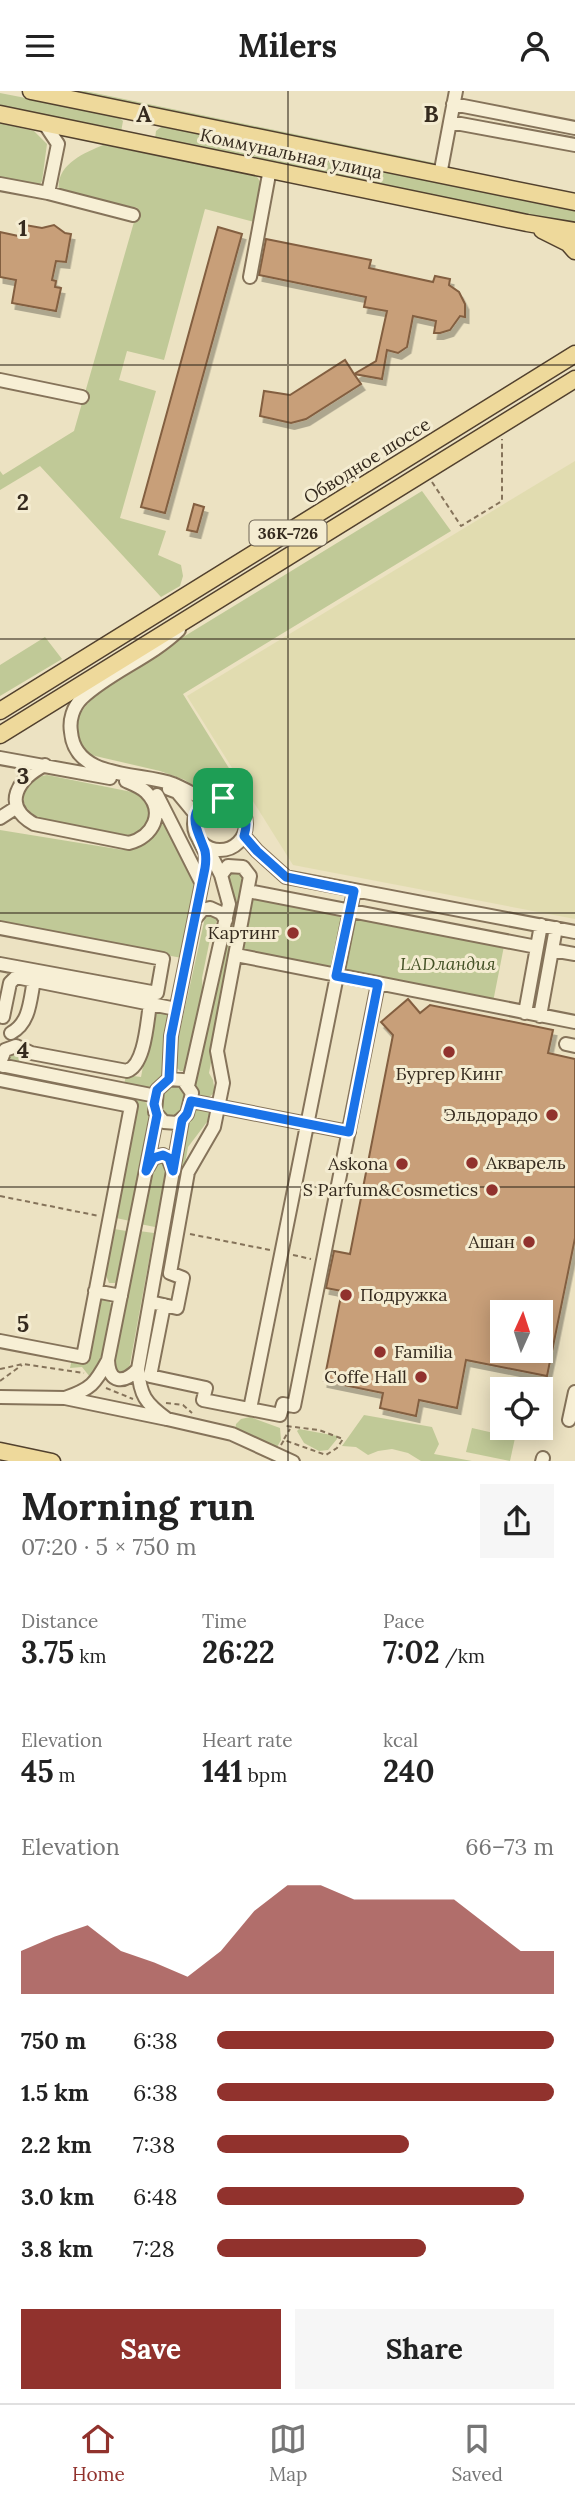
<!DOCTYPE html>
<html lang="en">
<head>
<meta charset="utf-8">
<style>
	body { margin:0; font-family:Lora,serif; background:#f6f6f6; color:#222; height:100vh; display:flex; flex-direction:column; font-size:26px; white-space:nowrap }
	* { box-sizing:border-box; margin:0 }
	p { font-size:23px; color:#767676 }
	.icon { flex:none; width:38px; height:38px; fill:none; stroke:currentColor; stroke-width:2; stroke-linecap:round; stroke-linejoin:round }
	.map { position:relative; height:1370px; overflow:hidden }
	.panel { display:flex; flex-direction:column; background:#fff; flex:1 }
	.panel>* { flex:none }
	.needle { width:46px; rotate:3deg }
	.controls { position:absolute; left:490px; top:1209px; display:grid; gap:14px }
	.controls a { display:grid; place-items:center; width:63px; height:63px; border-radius:0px; background:#fff; box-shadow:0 4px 18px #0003; font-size:35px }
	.pin { position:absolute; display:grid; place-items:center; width:60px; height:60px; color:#fff; margin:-30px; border-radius:14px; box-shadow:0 4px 10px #0006 }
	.round { display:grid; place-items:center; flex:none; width:74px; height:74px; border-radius:0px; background:#f6f6f6 }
	.overview { display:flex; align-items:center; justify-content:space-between; height:119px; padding:0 21px }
	h1 { font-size:38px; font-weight:700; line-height:52px }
	.figures { display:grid; grid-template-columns:repeat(3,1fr); gap:10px; height:119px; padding:7px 21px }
	.figures div { display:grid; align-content:center }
	.figures b { font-size:30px; font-weight:700 }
	.figures small { font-size:19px; font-weight:400 }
	.figures p { font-size:19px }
	.chart { height:196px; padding:14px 21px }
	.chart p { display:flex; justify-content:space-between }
	.chart svg { width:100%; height:126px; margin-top:7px; fill:#91322d; opacity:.7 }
	.button { display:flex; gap:14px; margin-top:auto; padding:14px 21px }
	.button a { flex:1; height:80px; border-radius:0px; background:#91322d; color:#fff; font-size:28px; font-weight:700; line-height:80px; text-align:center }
	.button a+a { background:#f6f6f6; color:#222 }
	ul { padding:0 21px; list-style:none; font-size:23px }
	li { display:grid; grid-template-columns:112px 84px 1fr; align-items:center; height:52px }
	li i { height:18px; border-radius:9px; background:#91322d }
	header { display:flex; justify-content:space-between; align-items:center; height:91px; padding:0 21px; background:#fff; font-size:32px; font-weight:700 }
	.tabs { display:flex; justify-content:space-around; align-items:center; height:98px; border-top:2px solid #e0e0e0; background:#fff; font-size:19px; color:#767676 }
	.tabs a { display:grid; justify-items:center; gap:4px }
	.tabs .current { color:#91322d }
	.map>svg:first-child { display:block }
	.farmland { fill:#e1dcb0 }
	.green { fill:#c0c997 }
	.building { fill:#c89f79; stroke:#835f41; stroke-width:2; fill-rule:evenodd; filter:url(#shadow) }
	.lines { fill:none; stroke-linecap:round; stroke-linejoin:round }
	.minor-casing { stroke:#85735a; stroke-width:16 }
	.major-casing { stroke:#52412e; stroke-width:19 }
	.path { stroke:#85735a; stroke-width:2; stroke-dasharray:5 3.5; stroke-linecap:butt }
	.minor { stroke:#f7efd5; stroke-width:12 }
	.major { stroke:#eed99b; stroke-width:16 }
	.route-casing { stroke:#fff; stroke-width:14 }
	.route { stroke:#1a73e8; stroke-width:9 }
	.grid { fill:none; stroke:#352a1e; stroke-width:2; stroke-opacity:0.55 }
	.poi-dot { fill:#91322d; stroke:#f4ecd1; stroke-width:2.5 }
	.labels { text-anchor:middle; stroke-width:6; stroke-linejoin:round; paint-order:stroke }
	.shield { fill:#f4ecd1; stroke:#6e6454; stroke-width:2 }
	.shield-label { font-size:16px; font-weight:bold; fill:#352a1e }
	.street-label { font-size:18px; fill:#352a1e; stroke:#f4ecd1 }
	.poi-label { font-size:18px; fill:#352a1e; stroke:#f4ecd1; text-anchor:end }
	.park-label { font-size:18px; font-style:italic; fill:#435125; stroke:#f4ecd1 }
	.grid-label { font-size:23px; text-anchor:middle; font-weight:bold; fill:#352a1e; stroke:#f4ecd1; stroke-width:6; stroke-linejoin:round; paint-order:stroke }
</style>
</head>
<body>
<header><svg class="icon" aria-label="menu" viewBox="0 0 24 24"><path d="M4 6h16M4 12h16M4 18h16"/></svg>Milers<svg class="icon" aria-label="person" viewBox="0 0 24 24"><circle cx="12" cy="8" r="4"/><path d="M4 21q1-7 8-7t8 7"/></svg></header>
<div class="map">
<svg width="575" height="1371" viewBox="0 0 575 1371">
	<defs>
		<filter id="shadow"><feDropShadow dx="3.5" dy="6" stdDeviation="0" flood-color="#0004"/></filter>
	</defs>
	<rect width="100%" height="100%" fill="#ece2c2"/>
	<path class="farmland" d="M575,370V828L293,774L187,605Z"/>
	<path class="green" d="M47,0H85L435,72L432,75Z
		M0,2L118,25L123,30L121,41L0,21Z
		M0,32L34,40L47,53L42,90L39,95L0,89Z
		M161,36H176L575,117V136L155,48L156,40Z
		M103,54L256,84L264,97L258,132L205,118L164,269L127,260L119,289L156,300L120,427L166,440L158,464L181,474L183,485L180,495L161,506L40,375L0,399V380L3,384L74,340L138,117L59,100C55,74 84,62 103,54Z
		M422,400L451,440L183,603L245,703L225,699L204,700L196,698L185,689L160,680L91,664L82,658L75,643L79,624L91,608L157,562Z
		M45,546L62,568L0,605V574Z
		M47,684L137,702L148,713C151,730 145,743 127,744L36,727L25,715C20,699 32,686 47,684Z
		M156,713L196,789L182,867L0,833V739L123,759C156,754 159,744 156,713Z
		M238,777L246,791L209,982L213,989L215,1001L207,1008L199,1003L192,988L223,853L227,782Z
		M254,805L344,823L333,879L243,861Z
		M206,822L219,824L210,848L202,887L203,904L187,976L184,980H180L175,975L177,953Z
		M352,825L504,855L493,911L341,881Z
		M157,920L171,924L168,980L152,1000L9,973L5,963L16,960L22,965L21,974L124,994L126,984L141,986L153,923Z
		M0,981L143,1008L151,1018L153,1026L135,1131L116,1127L136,1016L0,988Z
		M177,991L186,999L184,1019L179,1026L168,1028L160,1022C162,1004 158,997 177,991Z
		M197,1016L208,1018L210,1027L188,1056L173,1139L165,1137L188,1026Z
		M158,1071L164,1072L167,1080L155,1136L140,1133L150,1078Z
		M114,1138L133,1141L119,1188L115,1192H109L105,1182Z
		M139,1140L154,1142L129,1278L126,1281L118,1282L112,1271Z
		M96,1206H108L111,1214L102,1264L90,1286L82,1276L70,1277L72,1268L83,1269Z
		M364,1324L432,1336L439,1353L434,1363L472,1370H421L408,1362L392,1358L378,1360L368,1364L356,1356L342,1355Z
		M250,1326L280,1337L281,1349L276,1358L235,1341L236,1333L241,1328Z
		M472,1337L515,1347L510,1370L466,1361Z
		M299,1338L337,1345V1348L328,1359L319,1360L304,1352L297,1340Z"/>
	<path class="building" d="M25,134L42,137L54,134L65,142L71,143L66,171L56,170L52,189L56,190L55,196L61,197L56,220L12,212L16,189L0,186V141L23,146Z
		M218,136L242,143L165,422L141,416Z
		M266,148L371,169L369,177L433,191L435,185L450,188L449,194L459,201L465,213V226L460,225L450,239L440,242H434L436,230L413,225L407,256L398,262L387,259L382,288L354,283L361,293L306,328L291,332L260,325L264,300L290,304L345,269L354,283L376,270L387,220L364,216L366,206L259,184Z
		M194,413L204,416L197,441L187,439Z
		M408,908L420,922L430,914L553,939L548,962L575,968V1147L547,1285L466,1269L457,1317L419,1309L416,1325L380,1317L383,1302L324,1290L342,1200L326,1197L334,1160L350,1163L393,944L381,931ZM502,1222H541V1260H502Z"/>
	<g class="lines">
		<g class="minor-casing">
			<path id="minor" d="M456,0L450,31L575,54
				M453,13L575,37
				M44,32L58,53L48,102L133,124
				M440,84L450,31
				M0,93L48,102
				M250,186L270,78
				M0,289L82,306
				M179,539C150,567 111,580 82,607C73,616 69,629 71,641C75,689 141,681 173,693C185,698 196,705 207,710
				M0,667L110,687
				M45,674C19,687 0,714 34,733L129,752C153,746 166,721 146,701C141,696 133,693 126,690
				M169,698L177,701L196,724
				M157,704L201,791
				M194 733a26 26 0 1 1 52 0a26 26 0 1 1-52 0Z
				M0,727L17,716
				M244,745L257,760L286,786L575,841
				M248,800L537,856
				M195,828L202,819L210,817L221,822L226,829
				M0,837L163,868L157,902L0,873
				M552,859L575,863
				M236,864L575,931
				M525,922L541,834
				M540,925L556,837
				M3,926L10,892L16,886L176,918
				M11,942C30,932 30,909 34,889
				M566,953L575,955
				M0,974L156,1005
				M3,975L1,969L5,959L16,955L31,962L127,980C145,974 147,931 150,913
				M169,988L171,945L205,777L206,763L199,749
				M169,988L183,989L192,1002L187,1023L177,1032L164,1031L155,1021L157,999Z
				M0,989L131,1015L83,1266L0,1250
				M188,995L229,813L221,784L207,756
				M191,1010L349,1041
				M148,1076L153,1067L163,1064L168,1067L173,1080
				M95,1200L121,1205
				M150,1211L177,1217L183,1187L170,1182L188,1081L214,1036L223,992L217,960L250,785L243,776L228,775L221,784
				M164,1214L150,1285L206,1297L203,1309L280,1324L283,1313L294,1315L378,893
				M108,1269C109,1293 124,1293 138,1278
				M0,1306L65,1307L167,1328L232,1343L293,1371
				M65,1307C91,1298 95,1293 108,1269L157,1024
				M250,1318L354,800
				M167,1328C145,1312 140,1304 138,1278L182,1029
				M569,1329L575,1301
				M542,1371L543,1367"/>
		</g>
		<g class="major-casing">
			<path id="major" d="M31,0L575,111
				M0,23L527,132L575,140
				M542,139L568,152L575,160
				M0,620L575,263
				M0,644L575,288
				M0,1360L52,1371"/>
		</g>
		<path class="path" d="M432,391L461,435L502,410V348
			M0,1105L99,1125
			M190,1143L270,1159
			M293,1164L311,1168
			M0,1278L23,1273L84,1282
			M0,1290L22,1274
			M106,1297L133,1308
			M166,1312L183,1314L192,1322
			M284,1348L290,1338
			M281,1354L284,1349L326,1364L337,1357L343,1348L319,1339L286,1335"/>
		<use href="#minor" class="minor"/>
		<use href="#major" class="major"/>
	</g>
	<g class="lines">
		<g class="route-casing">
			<path id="route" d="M215,707C238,706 251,723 244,745L257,760L286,786L354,800L336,885L378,893L349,1041L191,1010L187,1023L182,1029L173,1080L169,1067L163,1064L153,1067L146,1080L157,1024L154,1013L157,999L169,988L171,945L205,777C206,771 206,765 205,760C197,737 183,719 215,707Z"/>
		</g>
		<use href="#route" class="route"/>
	</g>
	<path class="grid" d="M288,0V1371M0,274H575M0,548H575M0,822H575M0,1096H575"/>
	<g class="poi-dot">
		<circle cx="293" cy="842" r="7"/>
		<circle cx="449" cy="961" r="7"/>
		<circle cx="552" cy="1024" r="7"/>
		<circle cx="472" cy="1072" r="7"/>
		<circle cx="402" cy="1073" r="7"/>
		<circle cx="492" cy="1099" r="7"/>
		<circle cx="529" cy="1151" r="7"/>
		<circle cx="346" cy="1204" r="7"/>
		<circle cx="380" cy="1261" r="7"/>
		<circle cx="421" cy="1286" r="7"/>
	</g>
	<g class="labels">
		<rect class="shield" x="249.5" y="429.5" width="77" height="25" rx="5"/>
		<g class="shield-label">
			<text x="288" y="448">36К-726</text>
		</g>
		<g class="street-label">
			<text transform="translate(291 63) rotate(12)" y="6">Коммунальная улица</text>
			<text transform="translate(367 370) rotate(-32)" y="6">Обводное шоссе</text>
		</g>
		<g class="poi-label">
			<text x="279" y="848">Картинг</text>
			<text x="449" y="989" text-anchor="middle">Бургер Кинг</text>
			<text x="538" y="1030">Эльдорадо</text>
			<text x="486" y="1078" text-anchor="start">Акварель</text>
			<text x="388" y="1079">Askona</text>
			<text x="478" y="1105">S Parfum&amp;Cosmetics</text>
			<text x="515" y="1157">Ашан</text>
			<text x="360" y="1210" text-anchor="start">Подружка</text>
			<text x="394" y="1267" text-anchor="start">Familia</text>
			<text x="407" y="1292">Coffe Hall</text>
		</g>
		<g class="park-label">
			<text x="448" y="879">LADландия</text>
		</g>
	</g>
	<g class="grid-label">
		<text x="144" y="31">A</text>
		<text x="431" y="31">B</text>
		<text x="23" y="145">1</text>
		<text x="23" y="419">2</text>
		<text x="23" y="693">3</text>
		<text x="23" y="967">4</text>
		<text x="23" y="1241">5</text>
	</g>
</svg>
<div class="controls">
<a><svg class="needle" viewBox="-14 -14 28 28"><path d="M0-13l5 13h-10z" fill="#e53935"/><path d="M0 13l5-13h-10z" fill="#767676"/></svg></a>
<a><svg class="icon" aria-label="locate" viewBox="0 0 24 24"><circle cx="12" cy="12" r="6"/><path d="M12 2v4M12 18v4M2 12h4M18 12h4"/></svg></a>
</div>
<div class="pin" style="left:223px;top:707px;background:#1e9e55"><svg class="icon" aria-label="arrive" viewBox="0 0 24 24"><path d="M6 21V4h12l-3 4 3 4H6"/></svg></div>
</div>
<section class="panel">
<div class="overview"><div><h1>Morning run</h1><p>07:20 · 5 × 750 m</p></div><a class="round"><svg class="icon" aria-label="share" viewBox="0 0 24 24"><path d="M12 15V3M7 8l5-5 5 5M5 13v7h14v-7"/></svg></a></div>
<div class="figures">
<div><p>Distance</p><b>3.75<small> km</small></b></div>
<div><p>Time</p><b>26:22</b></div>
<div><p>Pace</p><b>7:02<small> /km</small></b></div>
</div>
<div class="figures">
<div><p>Elevation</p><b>45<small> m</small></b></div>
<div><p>Heart rate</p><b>141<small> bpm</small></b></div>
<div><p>kcal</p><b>240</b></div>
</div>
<div class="chart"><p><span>Elevation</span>66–73 m</p>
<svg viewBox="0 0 160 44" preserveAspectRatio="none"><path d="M0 44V29L10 24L20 20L30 29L40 33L50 38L60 29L70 15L80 6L90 6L100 11L110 11L120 11L130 11L140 20L150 29L160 29V44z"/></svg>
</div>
<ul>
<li><b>750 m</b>6:38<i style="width:100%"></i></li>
<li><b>1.5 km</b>6:38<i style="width:100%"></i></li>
<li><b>2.2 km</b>7:38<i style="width:57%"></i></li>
<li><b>3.0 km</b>6:48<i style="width:91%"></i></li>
<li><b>3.8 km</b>7:28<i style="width:62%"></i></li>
</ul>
<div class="button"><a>Save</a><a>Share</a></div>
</section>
<nav class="tabs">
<a class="current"><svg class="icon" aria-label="home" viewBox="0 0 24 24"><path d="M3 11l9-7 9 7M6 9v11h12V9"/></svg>Home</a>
<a><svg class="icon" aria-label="map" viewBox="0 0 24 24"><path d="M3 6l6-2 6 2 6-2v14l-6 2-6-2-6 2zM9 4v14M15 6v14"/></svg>Map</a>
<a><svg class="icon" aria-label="saved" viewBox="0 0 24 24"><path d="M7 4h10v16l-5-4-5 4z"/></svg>Saved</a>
</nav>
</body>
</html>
